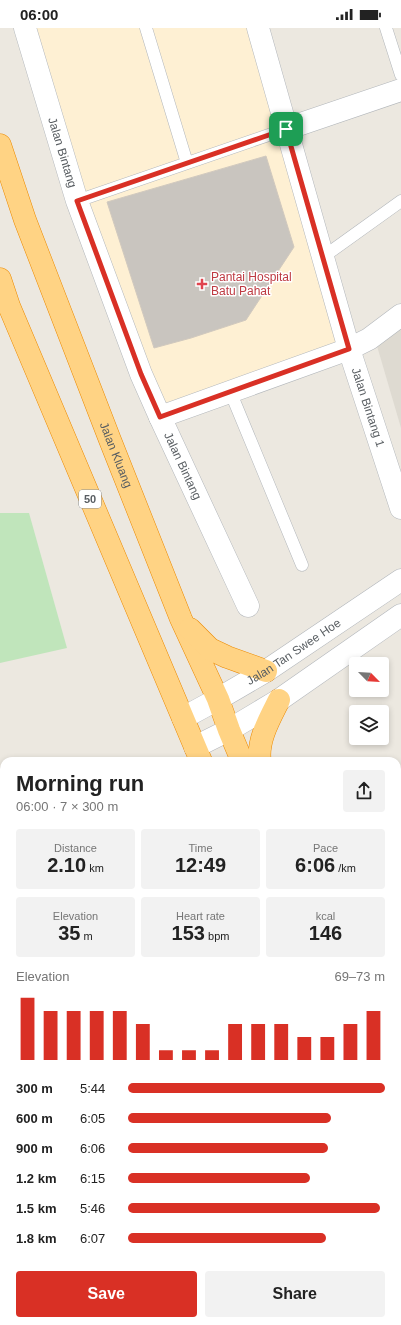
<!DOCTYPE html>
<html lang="en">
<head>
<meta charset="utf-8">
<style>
	body { margin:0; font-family:Helvetica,sans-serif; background:#f2f2f2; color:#222; height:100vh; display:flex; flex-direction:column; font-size:15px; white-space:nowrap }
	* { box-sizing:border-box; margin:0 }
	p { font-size:13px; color:#767676 }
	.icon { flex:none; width:22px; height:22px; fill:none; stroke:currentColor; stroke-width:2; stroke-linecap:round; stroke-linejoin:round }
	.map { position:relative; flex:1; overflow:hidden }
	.sheet { position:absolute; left:0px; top:729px; width:401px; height:568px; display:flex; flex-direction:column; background:#fff; border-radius:12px 12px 0 0; box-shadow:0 2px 6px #0003 }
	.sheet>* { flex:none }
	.needle { width:26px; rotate:114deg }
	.fabs { position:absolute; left:349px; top:629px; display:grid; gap:8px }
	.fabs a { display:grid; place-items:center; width:40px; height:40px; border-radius:4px; background:#fff; box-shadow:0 2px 6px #0003; font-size:20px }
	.pin { position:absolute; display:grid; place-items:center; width:34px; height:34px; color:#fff; margin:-17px; border-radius:8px; box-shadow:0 2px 6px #0006 }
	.round { display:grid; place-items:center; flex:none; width:42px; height:42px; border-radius:4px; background:#f2f2f2 }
	.headline { display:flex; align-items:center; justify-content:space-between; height:68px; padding:0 16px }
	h1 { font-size:22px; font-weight:700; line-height:30px }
	.figures { display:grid; grid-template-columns:repeat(3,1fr); gap:6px; height:68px; padding:4px 16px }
	.figures div { display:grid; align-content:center; border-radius:4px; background:#f2f2f2; text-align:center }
	.figures b { font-size:20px; font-weight:700 }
	.figures small { font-size:11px; font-weight:400 }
	.figures p { font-size:11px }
	.chart { height:112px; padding:8px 16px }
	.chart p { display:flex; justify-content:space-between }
	.chart svg { width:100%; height:72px; margin-top:4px; stroke:#d93025; stroke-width:6 }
	.cta { display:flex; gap:8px; margin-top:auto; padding:8px 16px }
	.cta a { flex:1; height:46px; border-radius:4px; background:#d93025; color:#fff; font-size:16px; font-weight:700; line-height:46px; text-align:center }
	.cta a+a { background:#f2f2f2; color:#222 }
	ul { padding:0 16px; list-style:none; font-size:13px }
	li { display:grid; grid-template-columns:64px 48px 1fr; align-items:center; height:30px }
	li i { height:10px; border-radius:5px; background:#d93025 }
	.status { display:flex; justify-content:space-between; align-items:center; height:28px; padding:0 20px; background:#fff; direction:ltr }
	.status svg { height:11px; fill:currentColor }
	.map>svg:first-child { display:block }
	.commercial { fill:#fef0d3 }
	.education { fill:#dedad1 }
	.green { fill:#c0e5bb }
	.building { fill:#c9c5bf; stroke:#d1c9be }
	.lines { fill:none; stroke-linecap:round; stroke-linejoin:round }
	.lane-casing { stroke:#b3b7bb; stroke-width:13 }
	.street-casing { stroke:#b3b7bb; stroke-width:23 }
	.secondary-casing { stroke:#b2b6bb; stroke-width:23 }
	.highway-casing { stroke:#ec8a00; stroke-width:23 }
	.lane { stroke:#fff; stroke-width:12 }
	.street { stroke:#fff; stroke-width:22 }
	.secondary { stroke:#fff; stroke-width:22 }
	.highway { stroke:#ffd384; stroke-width:22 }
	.route-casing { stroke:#fff; stroke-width:8 }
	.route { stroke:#d93025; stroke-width:5 }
	.health-dot { fill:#e0444e; stroke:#fff; stroke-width:1.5 }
	.labels { text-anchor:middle; stroke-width:3; stroke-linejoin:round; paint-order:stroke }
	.shield { fill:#fff; stroke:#8b8e91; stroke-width:1 }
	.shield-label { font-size:11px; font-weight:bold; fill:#595e62 }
	.street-label { font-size:12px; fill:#595e62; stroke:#fff }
	.health-label { font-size:12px; fill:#be3a42; stroke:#fff; text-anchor:start }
</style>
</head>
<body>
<div class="status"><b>06:00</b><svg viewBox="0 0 49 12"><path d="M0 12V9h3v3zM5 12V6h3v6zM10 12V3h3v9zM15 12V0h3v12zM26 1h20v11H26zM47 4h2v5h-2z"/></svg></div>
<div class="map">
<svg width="401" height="1297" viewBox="0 0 401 1297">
	<rect width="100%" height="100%" fill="#ece8e0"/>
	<path class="commercial" d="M18,0H266L357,325L156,398Z
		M401,912V998H397V913Z"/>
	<path class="education" d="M401,300V400L377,318Z"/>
	<path class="green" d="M0,485H29L67,620L0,635Z"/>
	<path class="building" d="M266,128L294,219L246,292L191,310L154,320L107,174Z
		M397,1041H401V1297H365V1293H397Z"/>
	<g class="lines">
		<g class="lane-casing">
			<path id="lane" d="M146,0L187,135
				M386,0L401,47
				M77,173L286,101
				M323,229L401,173
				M230,363L302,537
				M397,918L401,917"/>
		</g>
		<g class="street-casing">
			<g id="street">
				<path id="s1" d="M25,0L77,173L141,346L160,389L248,578"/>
				<path id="s2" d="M258,0L349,321L401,480"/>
				<path d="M286,101L401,62"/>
				<path d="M160,389L349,321L369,311L401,287"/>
				<path d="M342,1293V1297"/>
			</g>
		</g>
		<g class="secondary-casing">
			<g id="secondary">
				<path id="s3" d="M183,690L218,671L266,643L401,552"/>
				<path d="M195,719L229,702L279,672L401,587"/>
				<path d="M397,1010H401"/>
				<path d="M397,1030H401"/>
			</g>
		</g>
		<g class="highway-casing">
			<g id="highway">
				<path id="s4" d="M0,117L25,192L110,412L181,591L218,671L229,702L242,733"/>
				<path d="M0,251L9,278L201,733"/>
				<path d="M190,601L210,621L227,629L266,643"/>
				<path d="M260,733C257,712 270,690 279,672"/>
				<path d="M280,1297L281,1293"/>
				<path d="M314,1297V1293"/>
			</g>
		</g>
		<use href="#lane" class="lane"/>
		<use href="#street" class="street"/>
		<use href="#secondary" class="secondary"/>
		<use href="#highway" class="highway"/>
	</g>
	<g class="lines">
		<g class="route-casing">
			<path id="route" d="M286,101L349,321L160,389L141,346L77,173Z"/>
		</g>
		<use href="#route" class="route"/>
	</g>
	<path class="health-dot" d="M200 250h4v4h4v4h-4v4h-4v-4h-4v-4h4z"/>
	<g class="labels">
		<rect class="shield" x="79" y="462" width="22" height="18" rx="3"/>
		<g class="shield-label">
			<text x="90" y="475">50</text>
		</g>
		<g class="street-label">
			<text dy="4" stroke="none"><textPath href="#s1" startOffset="130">Jalan Bintang</textPath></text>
			<text dy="4" stroke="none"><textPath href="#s2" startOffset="395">Jalan Bintang 1</textPath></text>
			<text dy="4" stroke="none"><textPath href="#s4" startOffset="331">Jalan Kluang</textPath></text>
			<text dy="4" stroke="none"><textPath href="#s1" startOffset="466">Jalan Bintang</textPath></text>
			<text dy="4" stroke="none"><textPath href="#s3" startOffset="129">Jalan Tan Swee Hoe</textPath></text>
		</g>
		<g class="health-label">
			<text x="211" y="253">Pantai Hospital<tspan x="211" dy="14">Batu Pahat</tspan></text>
		</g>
	</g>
</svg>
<div class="fabs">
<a><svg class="needle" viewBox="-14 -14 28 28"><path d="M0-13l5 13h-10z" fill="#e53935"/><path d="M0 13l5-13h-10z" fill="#767676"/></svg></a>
<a><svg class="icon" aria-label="layers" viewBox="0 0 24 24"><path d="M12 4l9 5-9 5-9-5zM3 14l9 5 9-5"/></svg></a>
</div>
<div class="pin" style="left:286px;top:101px;background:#1e9e55"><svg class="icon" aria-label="arrive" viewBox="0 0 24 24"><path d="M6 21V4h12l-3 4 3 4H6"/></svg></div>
<section class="sheet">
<div class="headline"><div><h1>Morning run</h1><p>06:00 · 7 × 300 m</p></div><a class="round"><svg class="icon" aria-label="share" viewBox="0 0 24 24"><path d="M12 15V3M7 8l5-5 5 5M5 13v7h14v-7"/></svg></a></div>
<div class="figures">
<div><p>Distance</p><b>2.10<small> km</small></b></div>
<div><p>Time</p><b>12:49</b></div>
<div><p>Pace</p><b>6:06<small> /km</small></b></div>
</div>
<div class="figures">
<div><p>Elevation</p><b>35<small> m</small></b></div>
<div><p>Heart rate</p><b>153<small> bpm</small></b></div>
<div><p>kcal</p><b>146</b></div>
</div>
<div class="chart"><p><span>Elevation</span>69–73 m</p>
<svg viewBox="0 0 160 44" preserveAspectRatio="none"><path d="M5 44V6M15 44V14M25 44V14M35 44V14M45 44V14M55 44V22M65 44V38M75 44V38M85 44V38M95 44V22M105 44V22M115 44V22M125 44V30M135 44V30M145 44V22M155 44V14"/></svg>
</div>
<ul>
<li><b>300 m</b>5:44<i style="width:100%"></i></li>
<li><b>600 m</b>6:05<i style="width:79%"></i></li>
<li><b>900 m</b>6:06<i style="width:78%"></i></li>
<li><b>1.2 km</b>6:15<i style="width:71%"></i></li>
<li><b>1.5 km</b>5:46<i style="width:98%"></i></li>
<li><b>1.8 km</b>6:07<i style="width:77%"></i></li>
</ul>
<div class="cta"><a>Save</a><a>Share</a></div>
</section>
</div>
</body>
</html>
